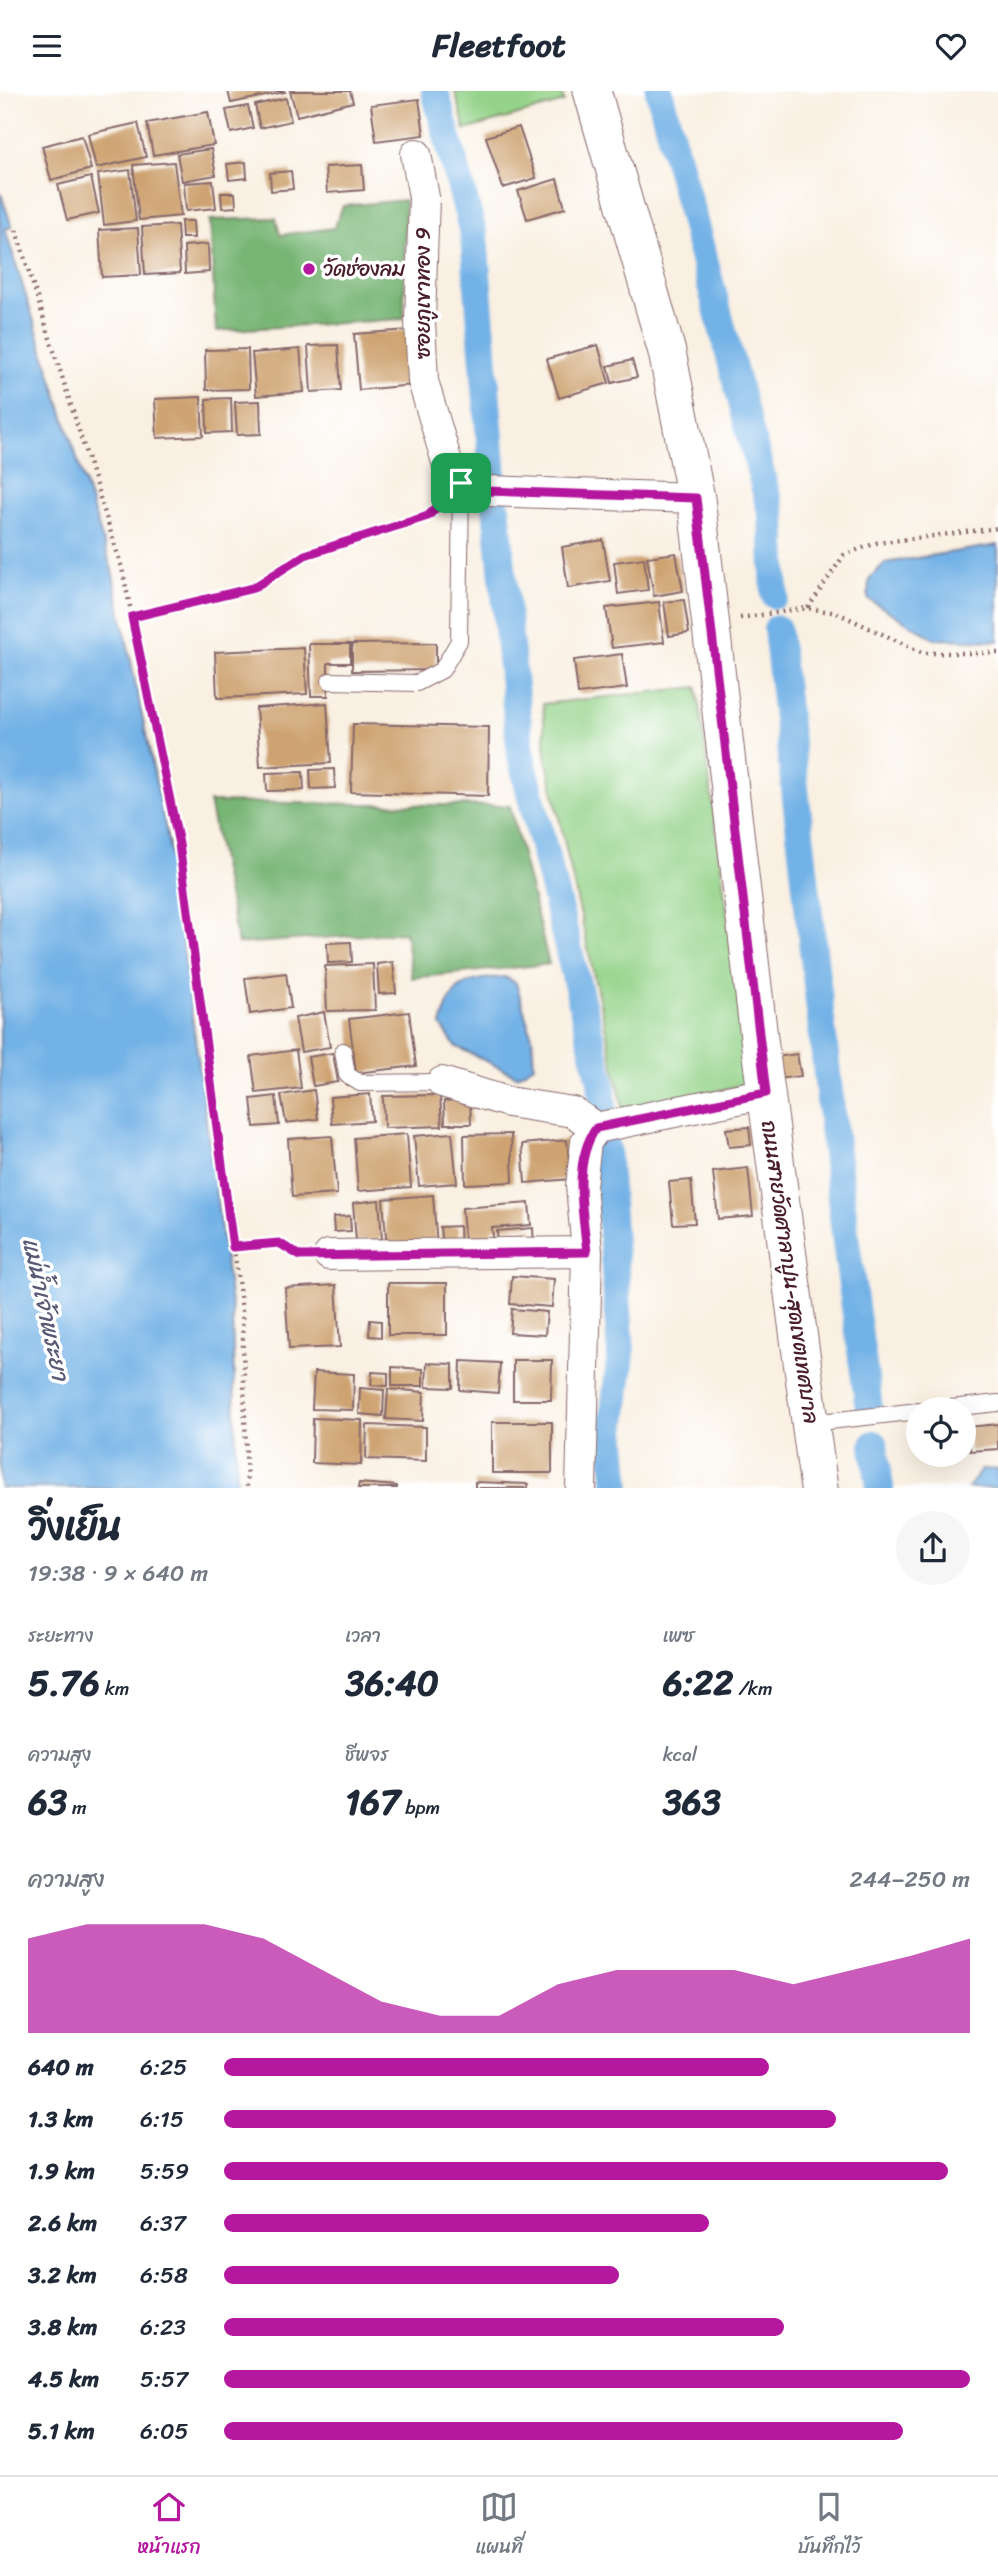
<!DOCTYPE html>
<html lang="th">
<head>
<meta charset="utf-8">
<style>
	body { margin:0; font-family:Sriracha,"Playpen Sans Thai",sans-serif; background:#f6f6f7; color:#1f2937; height:100vh; display:flex; flex-direction:column; font-size:26px; white-space:nowrap }
	* { box-sizing:border-box; margin:0 }
	p { font-size:23px; color:#747a83 }
	.icon { flex:none; width:38px; height:38px; fill:none; stroke:currentColor; stroke-width:2; stroke-linecap:round; stroke-linejoin:round }
	.map { position:relative; height:1397px; overflow:hidden }
	.drawer { display:flex; flex-direction:column; background:#fff; flex:1 }
	.drawer>* { flex:none }
	.buttons { position:absolute; left:906px; top:1306px; display:grid; gap:14px }
	.buttons a { display:grid; place-items:center; width:70px; height:70px; border-radius:50%; background:#fff; box-shadow:0 7px 28px #0002; font-size:35px }
	.pin { position:absolute; display:grid; place-items:center; width:60px; height:60px; color:#fff; margin:-30px; border-radius:14px; box-shadow:0 4px 10px #0006 }
	.round { display:grid; place-items:center; flex:none; width:74px; height:74px; border-radius:37px; background:#f6f6f7 }
	.summary { display:flex; align-items:center; justify-content:space-between; height:119px; padding:0 28px }
	h1 { font-size:38px; font-weight:800; line-height:52px }
	.figures { display:grid; grid-template-columns:repeat(3,1fr); gap:10px; height:119px; padding:7px 28px }
	.figures div { display:grid; align-content:center }
	.figures b { font-size:35px; font-weight:800 }
	.figures small { font-size:19px; font-weight:400 }
	.figures p { font-size:19px }
	.chart { height:196px; padding:14px 28px }
	.chart p { display:flex; justify-content:space-between }
	.chart svg { width:100%; height:126px; margin-top:7px; fill:#b5179e; opacity:.7 }
	ul { padding:0 28px; list-style:none; font-size:23px }
	li { display:grid; grid-template-columns:112px 84px 1fr; align-items:center; height:52px }
	li i { height:18px; border-radius:9px; background:#b5179e }
	header { display:flex; justify-content:space-between; align-items:center; height:91px; padding:0 28px; background:#fff; font-size:32px; font-weight:800 }
	.tab-bar { display:flex; justify-content:space-around; align-items:center; height:98px; border-top:2px solid #e0e1e3; background:#fff; font-size:19px; color:#747a83 }
	.tab-bar a { display:grid; justify-items:center; gap:4px }
	.tab-bar .current { color:#b5179e }
	.map>svg:first-child { display:block }
	.green { fill:#94d389; stroke:#6f795a; stroke-width:2 }
	.forest { fill:#77b575; stroke:#606a50; stroke-width:2 }
	.water { fill:#73b2e6; stroke:#5e6888; stroke-width:2 }
	.lines { fill:none; stroke-linecap:round; stroke-linejoin:round }
	.canal { stroke:#73b2e6; stroke-width:28 }
	.building { fill:#cea371 }
	.service-casing { stroke:#87686b; stroke-width:18 }
	.minor-casing { stroke:#87686b; stroke-width:32 }
	.tertiary-casing { stroke:#87686b; stroke-width:39 }
	.path { stroke:#87686b; stroke-width:4.5; stroke-dasharray:2 5; stroke-linecap:butt }
	.service { stroke:#fff; stroke-width:16 }
	.minor { stroke:#fff; stroke-width:30 }
	.tertiary { stroke:#fff; stroke-width:37 }
	.route-casing { stroke:#fff; stroke-width:14 }
	.route { stroke:#b5179e; stroke-width:9 }
	.poi-dot { fill:#b5179e; stroke:#fff; stroke-width:2.5 }
	.labels { text-anchor:middle; stroke-width:7; stroke-linejoin:round; paint-order:stroke }
	.poi-label { font-size:21px; fill:#4a1f2b; stroke:#fff; text-anchor:start }
	.street-label { font-size:21px; fill:#4a1f2b; stroke:#fff }
	.water-label { font-size:23px; font-style:italic; fill:#5a5a76; stroke:#fff }
</style>
</head>
<body>
<header><svg class="icon" aria-label="menu" viewBox="0 0 24 24"><path d="M4 6h16M4 12h16M4 18h16"/></svg>Fleetfoot<svg class="icon" aria-label="heart" viewBox="0 0 24 24"><path d="M12 20l-8-8c-3-5 5-10 8-4 3-6 11-1 8 4z"/></svg></header>
<div class="map">
<svg width="998" height="1397" viewBox="0 0 998 1397">
	<rect width="100%" height="100%" fill="#fff"/>
	<filter id="ink" filterUnits="userSpaceOnUse"><feTurbulence type="fractalNoise" baseFrequency=".0143" numOctaves="2"/><feDisplacementMap in="SourceGraphic" scale="14" xChannelSelector="R" yChannelSelector="G"/><feConvolveMatrix kernelMatrix="1 2 1 2 8 2 1 2 1" color-interpolation-filters="sRGB"/></filter>
	<filter id="wash" filterUnits="userSpaceOnUse"><feTurbulence type="fractalNoise" baseFrequency=".00686" numOctaves="4" result="noise"/><feDisplacementMap in="SourceGraphic" scale="28" xChannelSelector="R" yChannelSelector="G"/><feGaussianBlur stdDeviation="1.57" result="paint"/><feColorMatrix in="noise" values="0 0 0 0 0 0 0 0 0 0 0 0 0 0 0 0 0 1.4 0 .05"/><feComposite in="paint" operator="in"/></filter>
	<g filter="url(#wash)">
		<rect width="100%" height="100%" fill="#f9f0e2"/>
		<path class="green" d="M455,0H561L564,11L465,39Z
			M697,596L750,992L624,1021L546,667L543,613Z"/>
		<path class="forest" d="M405,109L404,228L216,240L210,129L276,127L280,144L334,137L343,115Z
			M209,711L510,715L549,873L412,887L405,841L238,853Z"/>
		<path class="water" d="M0,100L12,136L5,138L112,479L169,754L232,1220L237,1397H0Z
			M998,454V550L935,548L868,508L869,488L885,472Z
			M505,886L516,892L532,946L534,974L517,985L455,955L441,934C452,892 463,889 505,886Z
			M998,1378V1397H968L981,1379Z"/>
		<g class="lines">
			<path class="canal" d="M435,0L474,145L493,387
				M659,0L772,424L775,504
				M496,416L521,665L601,990L603,1017
				M777,538L846,1151L868,1310
				M606,1057L621,1262L612,1339L617,1397
				M874,1353L880,1397"/>
		</g>
		<g id="blocks">
			<path class="building" d="M228,0H284L285,1L231,12Z
				M290,0H350L353,11L297,25Z
				M286,7L291,30L260,37L255,14Z
				M419,8L424,44L376,50L371,14Z
				M248,15L253,37L231,42L226,19Z
				M208,21L214,54L153,64L147,32Z
				M138,32L146,66L96,77L88,43Z
				M519,36L536,87L503,97L486,46Z
				M82,45L91,78L51,89L42,55Z
				M211,58L216,84L182,90L177,63Z
				M174,71L181,125L139,129L133,74Z
				M246,71L247,87L229,89L227,73Z
				M362,74L364,99L327,102L325,76Z
				M130,79L136,130L104,134L98,83Z
				M291,80L293,98L271,100L270,82Z
				M91,86L99,122L67,129L58,94Z
				M557,88L565,117L527,128L518,100Z
				M213,90L216,117L186,120L184,92Z
				M221,102H235L236,116L222,117Z
				M181,130H193L194,147H182Z
				M177,134L180,182L145,184L142,136Z
				M138,137L141,184L102,186L99,139Z
				M208,153L209,181L185,183L184,155Z
				M409,239L414,294L359,299L354,243Z
				M338,254L341,299L311,301L308,255Z
				M598,254L609,292L559,307L547,268Z
				M248,258L249,298L206,299L205,259Z
				M300,258L304,301L256,305L252,262Z
				M632,269L637,286L612,292L608,275Z
				M201,306L203,345L157,347L155,308Z
				M231,307L232,341L207,342L206,308Z
				M260,310L261,343L237,344L235,311Z
				M603,449L610,490L568,497L562,456Z
				M676,462L683,500L654,505L647,466Z
				M644,467L648,499L618,503L614,471Z
				M684,509L689,542L669,545L664,511Z
				M659,511L664,551L612,557L606,517Z
				M436,552V579L352,580V553Z
				M309,553H350V572H328V605H311Z
				M304,557L307,603L217,607L215,561Z
				M622,563L627,597L578,603L574,569Z
				M327,612L331,672L260,676L256,617Z
				M353,633L489,636L488,705L351,701Z
				M334,678L335,697L311,698L310,679Z
				M303,681L304,699L267,700L266,682Z
				M351,851L352,871L328,872L327,852Z
				M393,871L396,902L379,903L377,873Z
				M373,873L375,919L327,920L325,875Z
				M286,882L291,917L250,923L245,887Z
				M324,921L330,956L301,961L295,927Z
				M409,921L416,975L356,982L349,928Z
				M296,959L301,997L256,1002L251,965Z
				M333,962L338,991L313,995L308,966Z
				M797,963L801,985L778,988L775,966Z
				M314,999L318,1028L286,1032L281,1004Z
				M370,1003L372,1030L332,1033L330,1006Z
				M440,1004L442,1035L384,1037L383,1005Z
				M276,1005L279,1034L254,1036L251,1008Z
				M470,1009L471,1033H445L444,1010Z
				M749,1036L751,1054L729,1056L726,1038Z
				M452,1042L457,1092L419,1095L414,1045Z
				M407,1043L411,1096L358,1100L354,1047Z
				M511,1043L513,1091L465,1093L464,1044Z
				M332,1045L337,1103L292,1106L288,1048Z
				M567,1049L571,1088L525,1092L522,1053Z
				M748,1077L753,1125L718,1128L713,1081Z
				M691,1089L695,1132L673,1133L669,1091Z
				M433,1104L437,1155L387,1159L383,1108Z
				M379,1109L382,1148L356,1150L353,1112Z
				M529,1112L531,1134L492,1137L494,1154L465,1156L462,1117Z
				M350,1125L351,1140L334,1141L333,1126Z
				M459,1135L460,1156L442,1157L440,1136Z
				M533,1137L534,1157L498,1160L497,1140Z
				M512,1185L554,1188L552,1216L510,1213Z
				M388,1192H447V1244H388Z
				M336,1194L340,1256L289,1258L285,1197Z
				M512,1218L547,1221L545,1244L510,1242Z
				M370,1229L381,1230V1246L369,1245Z
				M513,1269H552L551,1309H513Z
				M461,1270L500,1272L498,1302L460,1299Z
				M427,1272L453,1273V1297L426,1296Z
				M392,1276L423,1278V1295H392Z
				M314,1281L354,1283L353,1319L312,1318Z
				M372,1281L388,1282V1295L371,1294Z
				M360,1297L384,1299L383,1325L359,1323Z
				M388,1298L424,1301L423,1330L386,1328Z
				M313,1327L362,1329L361,1374L312,1372Z
				M492,1331H552V1382H492Z
				M998,1333V1358L970,1360L968,1336Z
				M367,1334L426,1336V1370L366,1368Z
				M475,1391L528,1393L527,1397H475Z
				M359,1392L397,1395V1397H358Z"/>
		</g>
	</g>
	<g filter="url(#ink)">
		<use href="#blocks" fill-opacity="0" stroke="#87686b" stroke-width="2"/>
		<g class="lines">
			<g class="service-casing">
				<path id="service" d="M330,590L417,592L442,579L459,550L461,392
					M343,960L347,984L360,992L442,991
					M941,1318L998,1312
					M811,1332L919,1320"/>
			</g>
			<g class="minor-casing">
				<path id="minor" d="M416,63L424,106L420,230L423,290L449,378L461,392L487,400L696,407
					M442,991L508,1011L573,1021L596,1037L767,1002
					M329,1164L587,1161
					M581,1397L587,1161L581,1095L586,1051L596,1037"/>
			</g>
			<g class="tertiary-casing">
				<path id="tertiary" d="M592,0L667,261L696,407L761,964L819,1397"/>
			</g>
			<path class="path" d="M16,139L122,477L179,753L242,1219L247,1397
				M808,517L844,464L876,452L998,437
				M132,526L253,497L305,464L428,425L440,413
				M740,527L808,517L837,522L923,562H998
				M233,1156L279,1152L302,1165"/>
			<use href="#service" class="service"/>
			<use href="#minor" class="minor"/>
			<use href="#tertiary" class="tertiary"/>
		</g>
	</g>
	<g class="lines" filter="url(#ink)">
		<g class="route-casing">
			<path id="route" d="M461,392L487,400L696,407L766,1002L596,1037C572,1072 583,1121 587,1161L300,1165L279,1152L233,1156L179,753L132,526L253,497L305,464L428,425Z"/>
		</g>
		<use href="#route" class="route"/>
	</g>
	<circle class="poi-dot" cx="309" cy="178" r="7"/>
	<g class="labels">
		<g class="poi-label">
			<text x="323" y="185">วัดช่องลม</text>
		</g>
		<g class="street-label">
			<text transform="translate(423 202) rotate(-90)" y="7">ซอยภูเขาทอง 9</text>
			<text transform="translate(790 1181) rotate(82)" y="7">ถนนสายวัดศาลาปูน-สุดเขตเทศบาล</text>
		</g>
		<g class="water-label">
			<text transform="translate(46 1218) rotate(78)" y="8">แม่น้ำเจ้าพระยา</text>
		</g>
	</g>
</svg>
<div class="buttons">
<a><svg class="icon" aria-label="locate" viewBox="0 0 24 24"><circle cx="12" cy="12" r="6"/><path d="M12 2v4M12 18v4M2 12h4M18 12h4"/></svg></a>
</div>
<div class="pin" style="left:461px;top:392px;background:#1e9e55"><svg class="icon" aria-label="arrive" viewBox="0 0 24 24"><path d="M6 21V4h12l-3 4 3 4H6"/></svg></div>
</div>
<section class="drawer">
<div class="summary"><div><h1>วิ่งเย็น</h1><p>19:38 · 9 × 640 m</p></div><a class="round"><svg class="icon" aria-label="share" viewBox="0 0 24 24"><path d="M12 15V3M7 8l5-5 5 5M5 13v7h14v-7"/></svg></a></div>
<div class="figures">
<div><p>ระยะทาง</p><b>5.76<small> km</small></b></div>
<div><p>เวลา</p><b>36:40</b></div>
<div><p>เพซ</p><b>6:22<small> /km</small></b></div>
</div>
<div class="figures">
<div><p>ความสูง</p><b>63<small> m</small></b></div>
<div><p>ชีพจร</p><b>167<small> bpm</small></b></div>
<div><p>kcal</p><b>363</b></div>
</div>
<div class="chart"><p><span>ความสูง</span>244–250 m</p>
<svg viewBox="0 0 160 44" preserveAspectRatio="none"><path d="M0 44V11L10 6L20 6L30 6L40 11L50 22L60 33L70 38L80 38L90 27L100 22L110 22L120 22L130 27L140 22L150 17L160 11V44z"/></svg>
</div>
<ul>
<li><b>640 m</b>6:25<i style="width:73%"></i></li>
<li><b>1.3 km</b>6:15<i style="width:82%"></i></li>
<li><b>1.9 km</b>5:59<i style="width:97%"></i></li>
<li><b>2.6 km</b>6:37<i style="width:65%"></i></li>
<li><b>3.2 km</b>6:58<i style="width:53%"></i></li>
<li><b>3.8 km</b>6:23<i style="width:75%"></i></li>
<li><b>4.5 km</b>5:57<i style="width:100%"></i></li>
<li><b>5.1 km</b>6:05<i style="width:91%"></i></li>
</ul>
</section>
<nav class="tab-bar">
<a class="current"><svg class="icon" aria-label="home" viewBox="0 0 24 24"><path d="M3 11l9-7 9 7M6 9v11h12V9"/></svg>หน้าแรก</a>
<a><svg class="icon" aria-label="map" viewBox="0 0 24 24"><path d="M3 6l6-2 6 2 6-2v14l-6 2-6-2-6 2zM9 4v14M15 6v14"/></svg>แผนที่</a>
<a><svg class="icon" aria-label="saved" viewBox="0 0 24 24"><path d="M7 4h10v16l-5-4-5 4z"/></svg>บันทึกไว้</a>
</nav>
</body>
</html>
